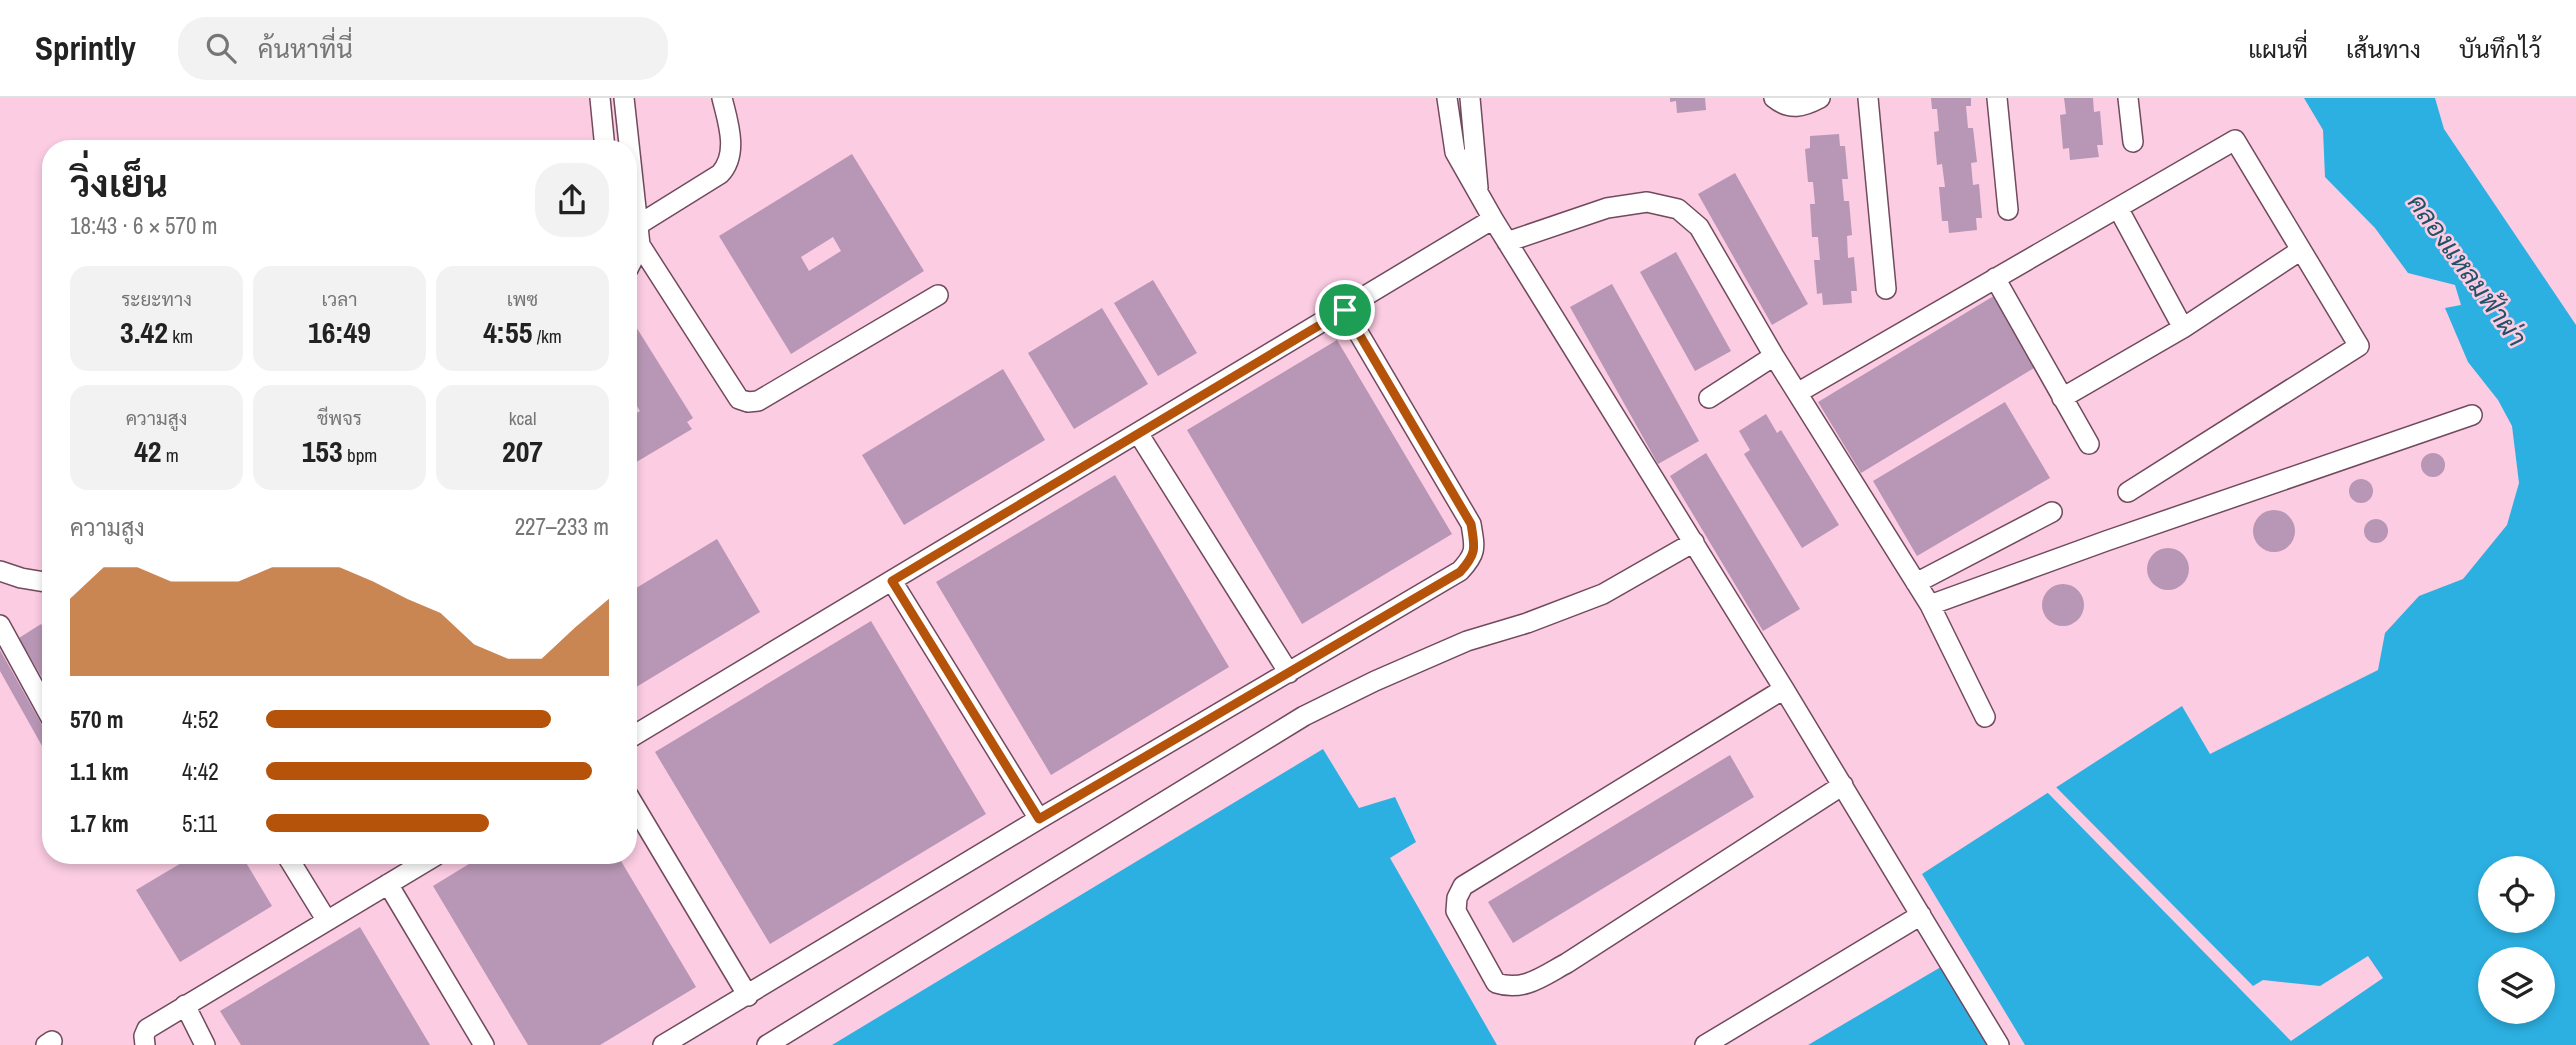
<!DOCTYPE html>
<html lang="th">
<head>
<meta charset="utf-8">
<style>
	body { margin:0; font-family:"Archivo Narrow",Sarabun,sans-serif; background:#f2f2f2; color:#222; height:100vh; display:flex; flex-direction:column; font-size:26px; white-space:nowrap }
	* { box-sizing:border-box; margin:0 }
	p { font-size:23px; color:#767676 }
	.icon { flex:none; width:38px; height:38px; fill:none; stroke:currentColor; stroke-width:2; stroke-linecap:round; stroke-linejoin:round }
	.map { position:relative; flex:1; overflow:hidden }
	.details { position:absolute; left:42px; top:42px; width:595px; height:724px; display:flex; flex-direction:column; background:#fff; border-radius:28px; box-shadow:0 4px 10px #0003 }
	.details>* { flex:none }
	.buttons { position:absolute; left:2478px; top:758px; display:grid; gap:14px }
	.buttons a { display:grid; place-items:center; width:77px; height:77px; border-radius:50%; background:#fff; box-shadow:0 4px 10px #0003; font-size:35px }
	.pin { position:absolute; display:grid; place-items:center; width:60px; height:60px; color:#fff; margin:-30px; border:4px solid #fff; border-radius:50%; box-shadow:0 2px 7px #0007 }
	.round { display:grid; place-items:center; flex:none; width:74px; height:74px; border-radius:28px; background:#f2f2f2 }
	.headline { display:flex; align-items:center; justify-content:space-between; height:119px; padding:0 28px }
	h1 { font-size:38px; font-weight:700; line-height:52px }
	.stats { display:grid; grid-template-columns:repeat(3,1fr); gap:10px; height:119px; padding:7px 28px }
	.stats div { display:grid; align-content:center; border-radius:18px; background:#f2f2f2; text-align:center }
	.stats b { font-size:30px; font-weight:700 }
	.stats small { font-size:19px; font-weight:400 }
	.stats p { font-size:19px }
	.chart { height:196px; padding:14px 28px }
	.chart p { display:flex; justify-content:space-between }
	.chart svg { width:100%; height:126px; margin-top:7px; fill:#b45309; opacity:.7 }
	ul { padding:0 28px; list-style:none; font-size:23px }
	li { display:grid; grid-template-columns:112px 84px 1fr; align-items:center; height:52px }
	li i { height:18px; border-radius:9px; background:#b45309 }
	header { display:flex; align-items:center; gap:42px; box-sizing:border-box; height:98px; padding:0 35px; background:#fff; border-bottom:2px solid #e0e0e0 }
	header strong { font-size:33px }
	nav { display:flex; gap:38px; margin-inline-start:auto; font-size:24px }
	.search { width:490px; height:63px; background:#f2f2f2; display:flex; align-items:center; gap:18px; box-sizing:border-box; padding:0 24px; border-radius:28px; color:#767676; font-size:26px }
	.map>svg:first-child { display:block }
	.water { fill:#2cb0e1; fill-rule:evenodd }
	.pier { fill:#fbcce2 }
	.building { fill:#b896b5; fill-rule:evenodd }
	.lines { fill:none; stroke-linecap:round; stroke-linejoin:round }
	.minor-casing { stroke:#714a5d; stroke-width:22 }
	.minor { stroke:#fff; stroke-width:19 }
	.route-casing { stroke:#fff; stroke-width:14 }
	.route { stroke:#b45309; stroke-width:9 }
	.labels { text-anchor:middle; stroke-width:5; stroke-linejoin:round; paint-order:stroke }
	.water-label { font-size:26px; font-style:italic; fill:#215368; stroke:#fbcce2 }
</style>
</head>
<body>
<header>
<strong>Sprintly</strong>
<div class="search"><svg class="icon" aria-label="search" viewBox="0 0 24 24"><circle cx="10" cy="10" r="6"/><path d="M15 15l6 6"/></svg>ค้นหาที่นี่</div>
<nav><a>แผนที่</a><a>เส้นทาง</a><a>บันทึกไว้</a></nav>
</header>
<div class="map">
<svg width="2576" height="947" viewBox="0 0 2576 947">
	<rect width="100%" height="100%" fill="#fbcce2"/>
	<path class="water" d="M2304,0H2435L2444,31L2576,227V947H2025L1922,776L2182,608L2210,656L2378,572L2385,535L2419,498L2463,481L2507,427L2519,385L2512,328L2498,302L2468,264L2445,210L2461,207L2455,187L2408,175L2375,130L2325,79L2323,32ZM2490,770H2543V822H2490ZM2490,861H2543V914H2490Z
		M1323,651L1359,710L1395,699L1416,744L1390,760L1497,947H832Z
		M1946,866L1994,947H1808Z"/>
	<path class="pier" d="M2053,686L2253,888L2263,882L2320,888L2368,858L2383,880L2291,943L2045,692Z"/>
	<path class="building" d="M1670,0H1705L1706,12L1677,15L1676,3L1670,4Z
		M1931,0H1971V8H1966L1968,30H1973L1977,64L1971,65L1973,87L1979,86L1982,120H1976L1977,132L1949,135L1948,123H1942L1939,89H1945L1942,66L1937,67L1934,34L1939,33L1937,11H1932Z
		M2064,0H2093L2094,14L2100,13L2103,47H2097L2099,59L2070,62L2069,50L2063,51L2060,17L2066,16Z
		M1839,36L1840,48H1845L1848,81H1842L1844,103H1849L1852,137L1847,138L1848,160L1854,159L1857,193H1851L1852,205L1823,207L1822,195L1817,196L1814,162H1820L1818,139H1812L1810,106H1815L1813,84H1808L1805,51L1810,50V38Z
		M852,56L924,173L791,256L719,138ZM833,139L841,153L809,173L801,159Z
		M1735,75L1808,206L1772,227L1698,96Z
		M1676,154L1731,253L1695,273L1640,174Z
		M1153,182L1197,255L1158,278L1114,205Z
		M1612,186L1699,343L1658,366L1570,209Z
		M1997,196L2039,267L1861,375L1818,304Z
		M1102,210L1148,286L1074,331L1028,255Z
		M628,216L693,320L687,324L692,331L628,369V320L640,313L628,294Z
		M1337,242L1452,436L1302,526L1187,332Z
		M1003,271L1045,342L904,427L862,357Z
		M2005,304L2050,380L1917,458L1873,383Z
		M1766,316L1777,335L1781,332L1839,427L1802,450L1744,356L1750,352L1739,333Z
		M2421 367a12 12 0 1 1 24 0a12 12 0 1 1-24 0Z
		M1706,355L1800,511L1763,533L1670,378Z
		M1115,377L1229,569L1051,677L936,484Z
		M2349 393a12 12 0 1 1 24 0a12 12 0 1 1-24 0Z
		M2253 433a21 21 0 1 1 42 0a21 21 0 1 1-42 0Z
		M2364 433a12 12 0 1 1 24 0a12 12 0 1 1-24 0Z
		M717,441L760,514L628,594V495Z
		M2147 471a21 21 0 1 1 42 0a21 21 0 1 1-42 0Z
		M2042 507a21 21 0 1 1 42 0a21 21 0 1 1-42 0Z
		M871,523L986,716L770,846L655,654Z
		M41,526L51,543V595L19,540Z
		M0,552L51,643V664L0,573Z
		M1730,657L1754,699L1513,845L1488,804Z
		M193,758H242L272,808L180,864L136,792Z
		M482,758H618L696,889L600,947H528L433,788Z
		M360,829L430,947H241L220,913Z"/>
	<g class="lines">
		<g class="minor-casing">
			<path id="minor" d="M600,0L605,51
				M624,0L640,147L628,171
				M1470,0L1478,90
				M1774,0C1790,13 1803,9 1820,0
				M1868,0L1886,191
				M1997,0L2008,112
				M2128,0L2133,44
				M2118,110L2183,230
				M1493,121L1784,591L1999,947
				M638,127L720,76C739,56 728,24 722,0
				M1507,144L1607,110L1647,104L1678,111L1699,129L1774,258L1930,507L1985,619
				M640,147L739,301L748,304L758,303L938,197
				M1995,180L2089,346
				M1799,294L2235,42L2359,248L2128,394
				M1709,300L1774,258
				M2062,300L2183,230L2301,152
				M1138,335L1289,575
				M0,473L21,480L51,485
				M892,483L1039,721
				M1916,485L2052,414
				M1930,507L2106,443L2472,317
				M0,527L51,620
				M1784,591L1463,788L1457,800L1456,813L1496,885C1524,894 1543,878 1567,865L1843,687
				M628,641L1493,121L1455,54L1447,0
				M628,697L748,898
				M287,758L327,823
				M388,786L484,947
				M185,907L205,947
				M46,947L52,943
				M145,947L144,938L147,931L435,758
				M663,947L1039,721L1460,473C1477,455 1475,450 1471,426L1345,212
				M767,947L1304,618L1375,583L1467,543L1527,525L1603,496L1694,444
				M1705,947L1921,817"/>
		</g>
		<use href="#minor" class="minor"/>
	</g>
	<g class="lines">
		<g class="route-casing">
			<path id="route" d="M1345,212L1471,426C1475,450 1477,455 1460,474L1039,721L892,483Z"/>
		</g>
		<use href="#route" class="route"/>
	</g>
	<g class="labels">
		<g class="water-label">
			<text transform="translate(2467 172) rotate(54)" y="9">คลองแหลมฟ้าผ่า</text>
		</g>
	</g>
</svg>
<div class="buttons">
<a><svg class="icon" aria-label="locate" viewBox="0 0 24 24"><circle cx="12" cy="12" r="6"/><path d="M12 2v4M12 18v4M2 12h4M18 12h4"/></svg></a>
<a><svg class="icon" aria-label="layers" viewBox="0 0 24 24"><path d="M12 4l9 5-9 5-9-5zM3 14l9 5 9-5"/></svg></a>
</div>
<div class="pin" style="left:1345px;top:212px;background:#1e9e55"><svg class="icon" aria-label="arrive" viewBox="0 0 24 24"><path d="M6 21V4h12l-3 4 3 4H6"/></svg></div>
<section class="details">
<div class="headline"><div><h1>วิ่งเย็น</h1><p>18:43 · 6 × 570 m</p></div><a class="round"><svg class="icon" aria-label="share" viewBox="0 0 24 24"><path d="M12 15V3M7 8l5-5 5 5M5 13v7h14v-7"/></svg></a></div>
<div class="stats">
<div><p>ระยะทาง</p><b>3.42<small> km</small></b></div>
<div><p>เวลา</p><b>16:49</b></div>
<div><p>เพซ</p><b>4:55<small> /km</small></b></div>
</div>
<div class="stats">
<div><p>ความสูง</p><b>42<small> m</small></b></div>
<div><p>ชีพจร</p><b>153<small> bpm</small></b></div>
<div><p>kcal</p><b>207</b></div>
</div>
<div class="chart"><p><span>ความสูง</span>227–233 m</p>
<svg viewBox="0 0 160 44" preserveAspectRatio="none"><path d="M0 44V17L10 6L20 6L30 11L40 11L50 11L60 6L70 6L80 6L90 11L100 17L110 22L120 33L130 38L140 38L150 27L160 17V44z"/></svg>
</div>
<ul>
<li><b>570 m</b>4:52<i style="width:83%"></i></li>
<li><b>1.1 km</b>4:42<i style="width:95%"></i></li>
<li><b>1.7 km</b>5:11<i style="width:65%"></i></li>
</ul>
</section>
</div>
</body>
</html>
